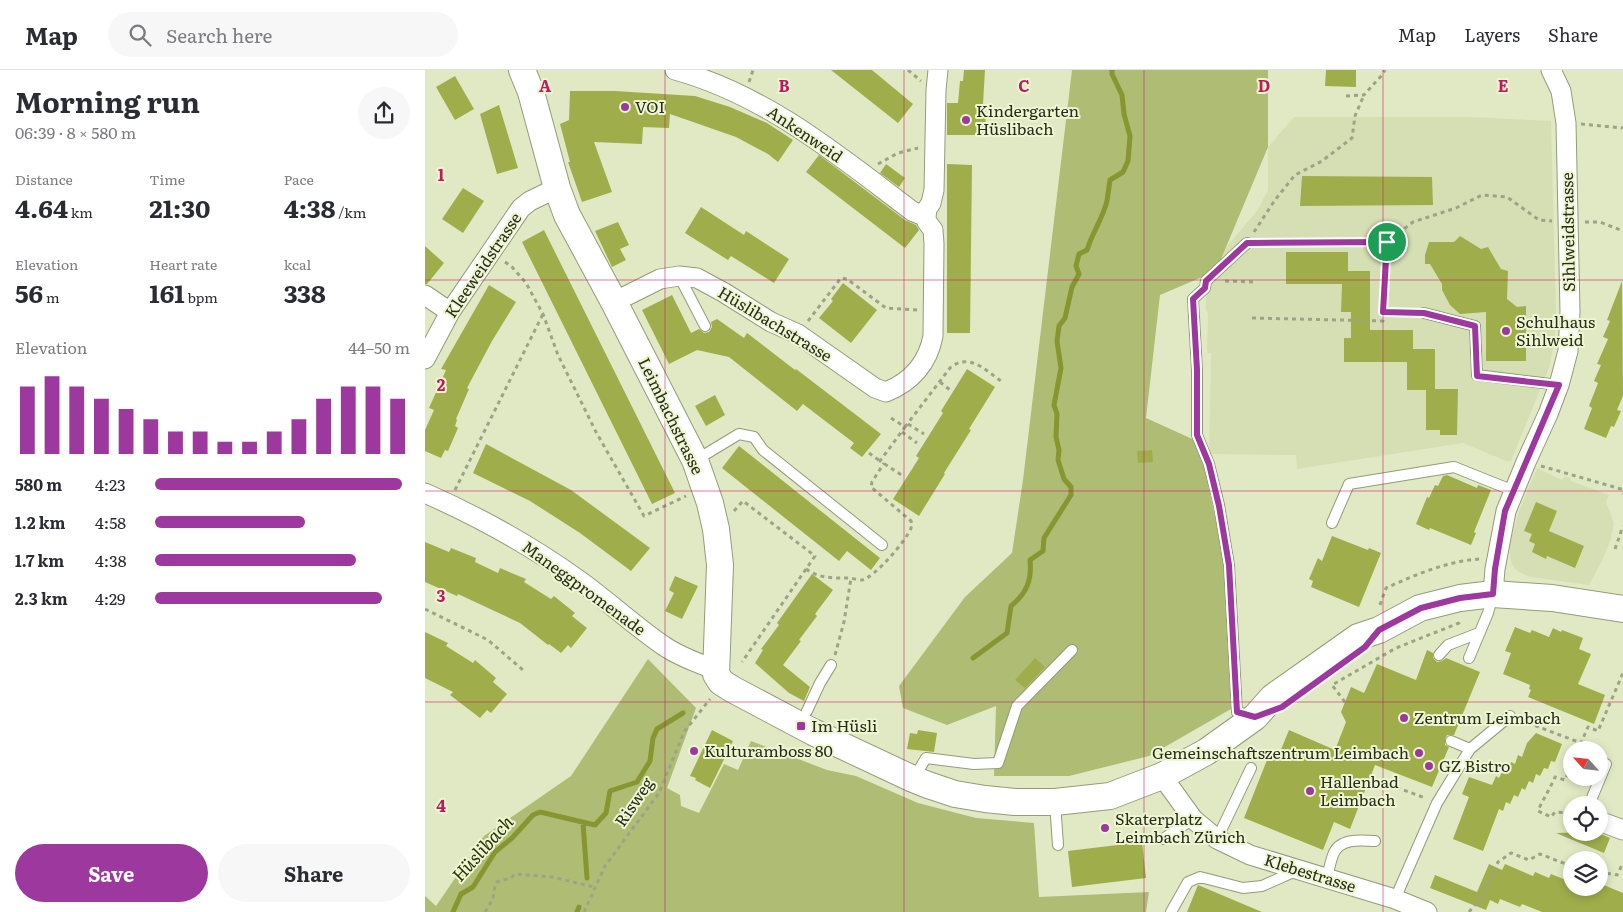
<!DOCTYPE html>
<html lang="en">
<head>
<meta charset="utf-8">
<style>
	body { margin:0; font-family:Literata,serif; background:#f7f7f7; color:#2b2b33; height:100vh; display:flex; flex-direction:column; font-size:19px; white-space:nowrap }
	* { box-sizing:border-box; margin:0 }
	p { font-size:16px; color:#7c7c81 }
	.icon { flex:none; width:28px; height:28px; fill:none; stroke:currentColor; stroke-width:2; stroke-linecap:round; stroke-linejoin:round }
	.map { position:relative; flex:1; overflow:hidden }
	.panel { display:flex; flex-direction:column; background:#fff; width:425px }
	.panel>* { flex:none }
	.needle { width:32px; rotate:297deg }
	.fabs { position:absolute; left:1138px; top:671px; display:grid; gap:10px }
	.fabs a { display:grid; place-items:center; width:45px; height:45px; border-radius:50%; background:#fff; box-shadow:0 2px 8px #0003; font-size:25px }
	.pin { position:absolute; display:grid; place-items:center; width:42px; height:42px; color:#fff; margin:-21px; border:2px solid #fff; border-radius:50%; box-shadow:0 1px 5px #0007 }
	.round { display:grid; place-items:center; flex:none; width:52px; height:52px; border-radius:26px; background:#f7f7f7 }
	.summary { display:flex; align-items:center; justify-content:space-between; height:85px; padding:0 15px }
	h1 { font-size:28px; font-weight:700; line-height:38px }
	.metrics { display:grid; grid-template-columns:repeat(3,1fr); gap:8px; height:85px; padding:5px 15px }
	.metrics div { display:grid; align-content:center }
	.metrics b { font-size:25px; font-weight:700 }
	.metrics small { font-size:14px; font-weight:400 }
	.metrics p { font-size:14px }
	.chart { height:140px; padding:10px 15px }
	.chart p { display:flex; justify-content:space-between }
	.chart svg { width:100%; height:90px; margin-top:5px; stroke:#9c389e; stroke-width:6 }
	.action { display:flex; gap:10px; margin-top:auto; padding:10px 15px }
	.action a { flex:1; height:58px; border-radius:30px; background:#9c389e; color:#fff; font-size:20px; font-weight:700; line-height:58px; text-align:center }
	.action a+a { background:#f7f7f7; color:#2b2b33 }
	ul { padding:0 15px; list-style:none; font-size:16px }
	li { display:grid; grid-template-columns:80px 60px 1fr; align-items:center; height:38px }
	li i { height:12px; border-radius:6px; background:#9c389e }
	header { display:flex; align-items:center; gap:30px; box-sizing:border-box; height:70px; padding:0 25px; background:#fff; border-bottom:1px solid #e1e1e2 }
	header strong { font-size:24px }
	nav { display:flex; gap:28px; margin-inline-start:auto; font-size:18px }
	.search { width:350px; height:45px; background:#f7f7f7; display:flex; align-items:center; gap:12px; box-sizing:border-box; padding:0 18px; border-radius:28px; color:#7c7c81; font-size:19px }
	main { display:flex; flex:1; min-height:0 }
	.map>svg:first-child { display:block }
	.built { fill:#d6dfb3 }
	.green { fill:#afbc74 }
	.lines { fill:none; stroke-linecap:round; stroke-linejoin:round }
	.stream { stroke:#879630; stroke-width:5 }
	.building { fill:#9fae4b }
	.lane-casing { stroke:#949b79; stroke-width:12 }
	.street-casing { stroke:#949b79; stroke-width:21 }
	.secondary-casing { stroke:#949b79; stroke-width:28 }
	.path { stroke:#9da386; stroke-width:3; stroke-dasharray:4 4; stroke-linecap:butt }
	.lane { stroke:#fff; stroke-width:10 }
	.street { stroke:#fff; stroke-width:19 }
	.secondary { stroke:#fff; stroke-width:26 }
	.route-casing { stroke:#fff; stroke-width:10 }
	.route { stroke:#9c389e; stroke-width:6 }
	.grid { fill:none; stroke:#c2185b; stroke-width:1; stroke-opacity:0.55 }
	.poi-dot { fill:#9c389e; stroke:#eef6d1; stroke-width:2 }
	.labels { text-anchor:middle; stroke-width:4; stroke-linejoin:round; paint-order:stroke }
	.poi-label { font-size:16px; fill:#282b1d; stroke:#eef6d1; text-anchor:start }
	.street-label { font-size:16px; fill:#282b1d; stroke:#eef6d1 }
	.water-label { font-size:18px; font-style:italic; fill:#2d3308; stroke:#eef6d1 }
	.grid-label { font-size:16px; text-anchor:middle; font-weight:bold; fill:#c2185b; stroke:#eef6d1; stroke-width:4; stroke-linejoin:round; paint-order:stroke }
</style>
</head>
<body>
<header>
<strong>Map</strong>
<div class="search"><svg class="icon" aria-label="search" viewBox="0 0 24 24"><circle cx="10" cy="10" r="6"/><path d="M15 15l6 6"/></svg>Search here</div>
<nav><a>Map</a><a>Layers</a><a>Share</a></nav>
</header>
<main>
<section class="panel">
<div class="summary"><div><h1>Morning run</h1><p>06:39 · 8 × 580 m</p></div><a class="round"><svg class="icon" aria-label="share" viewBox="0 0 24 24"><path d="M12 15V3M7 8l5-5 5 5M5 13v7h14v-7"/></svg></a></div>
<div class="metrics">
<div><p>Distance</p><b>4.64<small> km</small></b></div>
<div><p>Time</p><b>21:30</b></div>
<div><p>Pace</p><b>4:38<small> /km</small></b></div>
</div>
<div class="metrics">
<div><p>Elevation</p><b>56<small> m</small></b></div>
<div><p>Heart rate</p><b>161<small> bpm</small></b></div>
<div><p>kcal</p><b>338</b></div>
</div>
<div class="chart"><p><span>Elevation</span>44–50 m</p>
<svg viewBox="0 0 160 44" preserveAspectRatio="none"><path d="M5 44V11M15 44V6M25 44V11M35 44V17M45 44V22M55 44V27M65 44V33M75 44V33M85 44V38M95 44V38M105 44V33M115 44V27M125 44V17M135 44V11M145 44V11M155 44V17"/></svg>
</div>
<ul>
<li><b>580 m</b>4:23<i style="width:97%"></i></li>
<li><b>1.2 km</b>4:58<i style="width:59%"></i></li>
<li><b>1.7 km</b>4:38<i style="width:79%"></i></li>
<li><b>2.3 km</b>4:29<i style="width:89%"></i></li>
</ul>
<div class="action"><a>Save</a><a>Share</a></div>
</section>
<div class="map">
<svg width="1198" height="842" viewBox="0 0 1198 842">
	<rect width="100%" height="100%" fill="#e1e9c4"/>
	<path class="built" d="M869,47H1046L1126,51L1131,245L1130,269L1124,298L1086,391H1081L1038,373L872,399L871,385L784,384L786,283H782L783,243L781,240V211L803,175L832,141L843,120V77Z
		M1112,398L1137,410L1140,407H1145L1146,411L1184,425L1181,432L1189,453L1186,469L1177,491L1164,515L1105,507L1094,502L1090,499L1087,495L1085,487V473L1094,441Z"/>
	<path class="green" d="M647,0H843V77L791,201L735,225L721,348L774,372L798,484L806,639L724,686L644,706H569L571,636L522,655L478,638L474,616L540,527L587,483L598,410Z
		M223,589L271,638L242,718L255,725L256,736L274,743L299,694L313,700L326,671L402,700L431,706L493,733L551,748L609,753L614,827L724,822L721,842H0V826L11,836L59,766L146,706Z"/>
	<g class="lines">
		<path class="stream" d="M548,588L582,563L586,536C602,523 607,510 605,490L618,481L619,468L646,425V417L639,409L633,390L634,380L631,367L632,344L629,335L636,298L632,271L634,256L640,248L647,217L654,204L651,196L654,184L662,180C667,163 678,148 682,131C683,124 684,117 685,110L698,102L703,91L705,66L699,44L697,25L687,4V0
			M158,753L162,808
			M28,842L36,824L48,817L70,782L87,768L108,745L115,742L170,755L181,743L185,721L212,712L225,691L228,668L232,659L258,643
			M152,842L154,837"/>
	</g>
	<path class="building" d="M406,0H447L488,34L473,53Z
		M539,0H560L558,34H560L561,65H522V33H533L535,11H538Z
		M901,0H931V17L900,16Z
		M30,6L49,39L30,50L11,17Z
		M145,21H190L270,26L305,37L342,53L368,70L353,92L343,84L311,67L245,44L244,58L218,57L217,74L169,72L187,122L157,132L143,92H145L135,54L144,50Z
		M74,35L93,98L72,104L55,44Z
		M394,85L480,150L491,155L494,160L480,178L381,102Z
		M461,94L480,108L474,117L455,103Z
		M522,94L547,95L545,263H522Z
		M877,106L1007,107L1008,135L875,136Z
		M38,118L59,131L38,163L17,149Z
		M276,137L319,165L321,161L364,189L349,213L306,186L303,190L260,163Z
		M193,152L204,175L195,179L201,190L187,197L170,161Z
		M119,160L250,423L227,434L97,172Z
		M1035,166L1056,179L1063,177L1076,199L1083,201L1082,229L1092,237L1101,236V291H1061V242L1035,244L1025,235L1017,220V214L1005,194H1000V185L1004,172H1029Z
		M0,176L19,193L2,214H0Z
		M861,182H923V201H945V260H988V279H1010V319H1033L1032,365H1015V360H1001V320H982V292H919V268H926V242H916L917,214H861Z
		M1197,211L1198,326L1192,340L1196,341L1189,357L1186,356L1181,368L1159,359L1167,338L1164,336L1173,313L1169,311L1176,295L1172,294L1183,269L1178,267L1185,251L1182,250Z
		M418,213L452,240L426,273L394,248L408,231L406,229Z
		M64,215L91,232L67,271L42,318L44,319L31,349L32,350L30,356L33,358L23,381L20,380L16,388L0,381V360L9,340L4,338L21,300L16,299Z
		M247,225L266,263L274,259L279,263L284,262L287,257L286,252L292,249L319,268L322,263L370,300L371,299L456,364L437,387L425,378L429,373L378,334L372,341L304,287L272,280L244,294L217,240Z
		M542,299L570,317L544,359L546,360L519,403L520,404L494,446L468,429L494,388L491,386L518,343L516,341Z
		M290,325L300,345L281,356L270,336Z
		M61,374L146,420L225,478L206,501L155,463L105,431L48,403Z
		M314,376L455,488L446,500L422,481L414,491L297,398Z
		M727,380L728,392L713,393L712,381Z
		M1022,405L1052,418L1053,415L1066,420L1049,462L1051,463L1046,475L1005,458L1004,460L991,454L1002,427L1004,428L1010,415L1013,416L1018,406Z
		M1111,432L1132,441L1124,461L1159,476L1150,498L1122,486L1121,489L1107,482L1110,474L1104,471L1107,464L1099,461Z
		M907,466L943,480L944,478L956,483L934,537L886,517L888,511L884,509L893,488L897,491Z
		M0,472L24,482L26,478L51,488L50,492L73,503L75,498L101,509L99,512L126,529L129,526L150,543L147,546L162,558L146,578L143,575L136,583L124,574L123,575L95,553L33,524L32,526L0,512Z
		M387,504L408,520L390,544L392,546L374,570L376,571L358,595L385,617L379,631L364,623L330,593L338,580L336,579L354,555L352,553Z
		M250,506L273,516L257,549L240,541L249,523L244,520Z
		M1090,557L1105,563L1107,560L1124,567L1128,558L1136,562L1137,560L1158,568L1154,579L1166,584L1153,614L1180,625L1169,654L1103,627L1106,620L1104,619L1105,615L1078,604L1086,583L1080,581Z
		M0,562L23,573L21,576L48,593L50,590L71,608L68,612L82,624L66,643L62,640L55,648L25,625L28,622L0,608Z
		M1002,580L1008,583V588L1012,592L1017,591L1021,588L1055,602L1029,665H1022L1020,669V675L1024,677L1007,717L950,695L925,759L909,752L898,780L819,748L842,690L853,687L864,660L910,680L921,652L916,642L926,617L939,623L952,594L991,610Z
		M610,588L620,597L600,618L590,610Z
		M287,660L308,671L285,718L270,710L271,708L265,706Z
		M493,660L512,663L509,682L482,679L485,663L492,664Z
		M1111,663L1137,674L1130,692L1126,691L1123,699L1119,698L1115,706L1111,704L1108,713L1104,711L1100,720L1097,718L1093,727L1089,725L1085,734L1081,732L1078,741L1074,739L1058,781L1028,769L1044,727L1037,724L1044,707L1067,715L1071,706L1074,708L1078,700L1082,701L1086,692L1090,694L1093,685L1097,687L1102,673Z
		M1171,762L1185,768L1179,783L1131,763Z
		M717,772L721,808L647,817L643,781Z
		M1064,794L1077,800L1080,794L1108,806L1110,802L1124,808L1126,804L1146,812V818H1174V813L1198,823V842H1117L1097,834L1095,837L1075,829L1073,834L1065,830L1061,840L1005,818L1010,805L1052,822Z
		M773,815L837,842H762Z"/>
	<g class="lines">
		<g class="lane-casing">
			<path id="lane" d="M822,173L781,211L780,218L768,229L772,300V365L784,394L794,435L804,495L812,642L827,646
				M254,206L280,256
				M999,243L1050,256L1052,305L1134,315
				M271,390L314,364L329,367L338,380L457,475
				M907,453L924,414L1029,397L1089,421
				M1014,585L1023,575L1054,563
				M1044,588L1063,543L1068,524
				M382,641L395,613L406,595
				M1026,671L1045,679
				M489,708L501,688L549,694L573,693L592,636L647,580
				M630,733L633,775
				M1164,735L1181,694
				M738,769L768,749
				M792,769L826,698
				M901,808C904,801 905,793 908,785C914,768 935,770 950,771
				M970,829L1012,733L1045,679L1085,646
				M746,842L763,812L775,807L818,818L837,816L873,800"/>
		</g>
		<g class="street-casing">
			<path id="street" d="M250,0C341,25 413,85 487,141L501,147
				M0,225L25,242
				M189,232L235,209L254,206L272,208L298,222L346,252L373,264L450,318L461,322C486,312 503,293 508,266L509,174L508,160L502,152L501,147L502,139L506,133L509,120L511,20L513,0
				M0,289L25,242L96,138L105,131L132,118
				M0,423C54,447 107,476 155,511C184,532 210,556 239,576C255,587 273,593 291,600
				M1068,524L1070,499L1081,441L1101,392L1123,344L1134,315L1143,281L1145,242L1141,53L1136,21L1126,0
				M737,706L768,749L792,769L825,785L970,829L1002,842
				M1174,751L1198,760"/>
		</g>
		<g class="secondary-casing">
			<path id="secondary" d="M97,0L106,22L132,118L142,145L189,232L270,390L285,433L291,459L295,495L291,604L296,612L307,619L388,662L488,709L503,715L530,724L560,729L590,732H630L685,726L737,706L781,682L830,647L848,627L933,567L954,560L995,538L1035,528L1068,524L1127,528L1198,539"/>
		</g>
		<path class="path" d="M483,0L496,11
			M324,12L328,0
			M921,26L939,25L957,5L960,0
			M1156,54L1198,58
			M453,94L473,83L493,78
			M1160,152H1175L1198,161
			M829,162L850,130L870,105L897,91L927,68L930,46L939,25
			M833,173L962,172
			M80,192L87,197L101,213L118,244L133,285L171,362L219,446L261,426
			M800,211L829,212
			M958,242L988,243
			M827,248L958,251L962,172L988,152L1031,138L1057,125L1082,127L1114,150L1127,151
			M383,251L416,208L422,209L461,238L493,240
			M515,312L525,320
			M466,348L480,357L455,391L478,406
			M483,354L499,364
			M480,357L525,298C544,282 560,300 576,311
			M477,362L492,373
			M444,383L455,391
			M1116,396L1196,419L1198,424
			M30,420L118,244
			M309,441L318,431L390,486L317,592
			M1190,479L1198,456
			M381,499C395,509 409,508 426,508
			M955,535L961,518C990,505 1022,491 1055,489
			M0,539L63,570L98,600
			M410,585L419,552L426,508C429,509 434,510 437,510C449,508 482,470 486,458C487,455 487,454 486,451L446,417L447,412L459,393
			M920,632L907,615L971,578L1034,553L1036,550
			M1095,650L1156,673L1163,657L1173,661L1198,603
			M1153,680L1156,673
			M1146,696L1140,710L1130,707C1125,719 1118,729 1113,741L1126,747L1130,742L1146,743
			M949,709L1000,728
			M1174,802L1192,805L1198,793
			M60,842L68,829L70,815L72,812L86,808L90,804L127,807L169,817
			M159,842L180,796L234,723L259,662L285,629
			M1044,842L1057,826L1073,792L1086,783L1104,790L1115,784L1146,796"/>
		<use href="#lane" class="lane"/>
		<use href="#street" class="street"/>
		<use href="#secondary" class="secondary"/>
	</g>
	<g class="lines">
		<g class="route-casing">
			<path id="route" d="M962,172L958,242L999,243L1050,256L1052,306L1134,315L1080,441L1070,499L1068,524L1035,528L996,538L954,560L940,577L857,637L830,647L812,642L804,495L794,436L784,394L772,365V300L768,229L780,218L781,211L822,173Z"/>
		</g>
		<use href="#route" class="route"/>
	</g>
	<path class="grid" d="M240,0V842M479,0V842M719,0V842M958,0V842M0,210H1198M0,421H1198M0,632H1198"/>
	<g class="poi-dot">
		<circle cx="200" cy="37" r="5"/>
		<circle cx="541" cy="50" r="5"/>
		<circle cx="1081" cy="261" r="5"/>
		<circle cx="979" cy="648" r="5"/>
		<rect x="371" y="651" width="10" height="10" rx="2.5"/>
		<circle cx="269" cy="681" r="5"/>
		<circle cx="994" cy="683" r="5"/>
		<circle cx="1004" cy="696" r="5"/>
		<circle cx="885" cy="721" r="5"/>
		<circle cx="680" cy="758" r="5"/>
	</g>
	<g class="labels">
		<g class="poi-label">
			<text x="210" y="43">VOI</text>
			<text x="551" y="47">Kindergarten<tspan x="551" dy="18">Hüslibach</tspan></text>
			<text x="1091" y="258">Schulhaus<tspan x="1091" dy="18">Sihlweid</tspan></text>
			<text x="989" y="654">Zentrum Leimbach</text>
			<text x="386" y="662">Im Hüsli</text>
			<text x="279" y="687">Kulturamboss 80</text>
			<text x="984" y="689" text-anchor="end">Gemeinschaftszentrum Leimbach</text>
			<text x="1014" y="702">GZ Bistro</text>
			<text x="895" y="718">Hallenbad<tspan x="895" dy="18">Leimbach</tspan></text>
			<text x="690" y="755">Skaterplatz<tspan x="690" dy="18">Leimbach Zürich</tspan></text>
		</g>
		<g class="street-label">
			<text transform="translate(380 64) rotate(34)" y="6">Ankenweid</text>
			<text transform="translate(1143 162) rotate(-91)" y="6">Sihlweidstrasse</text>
			<text transform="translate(58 195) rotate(-56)" y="6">Kleeweidstrasse</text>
			<text transform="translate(350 254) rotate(31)" y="6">Hüslibachstrasse</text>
			<text transform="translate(246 346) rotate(64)" y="6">Leimbachstrasse</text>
			<text transform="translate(159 518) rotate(36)" y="6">Maneggpromenade</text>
			<text transform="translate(209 732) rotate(-56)" y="6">Risweg</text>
			<text transform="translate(885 803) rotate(17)" y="6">Klebestrasse</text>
		</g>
		<g class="water-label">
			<text transform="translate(58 779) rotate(-48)" y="6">Hüslibach</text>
		</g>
	</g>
	<g class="grid-label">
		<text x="120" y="22">A</text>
		<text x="359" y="22">B</text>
		<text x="599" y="22">C</text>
		<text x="839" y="22">D</text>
		<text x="1078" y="22">E</text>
		<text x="16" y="111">1</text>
		<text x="16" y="321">2</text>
		<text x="16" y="532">3</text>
		<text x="16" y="742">4</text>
	</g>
</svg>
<div class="fabs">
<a><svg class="needle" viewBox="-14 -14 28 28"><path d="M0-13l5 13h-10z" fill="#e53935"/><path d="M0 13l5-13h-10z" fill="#7c7c81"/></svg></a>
<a><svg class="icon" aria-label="locate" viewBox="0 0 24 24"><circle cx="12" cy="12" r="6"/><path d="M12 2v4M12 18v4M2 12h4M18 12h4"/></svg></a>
<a><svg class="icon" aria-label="layers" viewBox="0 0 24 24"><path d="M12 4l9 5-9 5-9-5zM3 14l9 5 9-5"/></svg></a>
</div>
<div class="pin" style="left:962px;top:172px;background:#1e9e55"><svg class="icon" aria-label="arrive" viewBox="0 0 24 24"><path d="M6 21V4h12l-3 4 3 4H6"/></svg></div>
</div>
</main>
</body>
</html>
